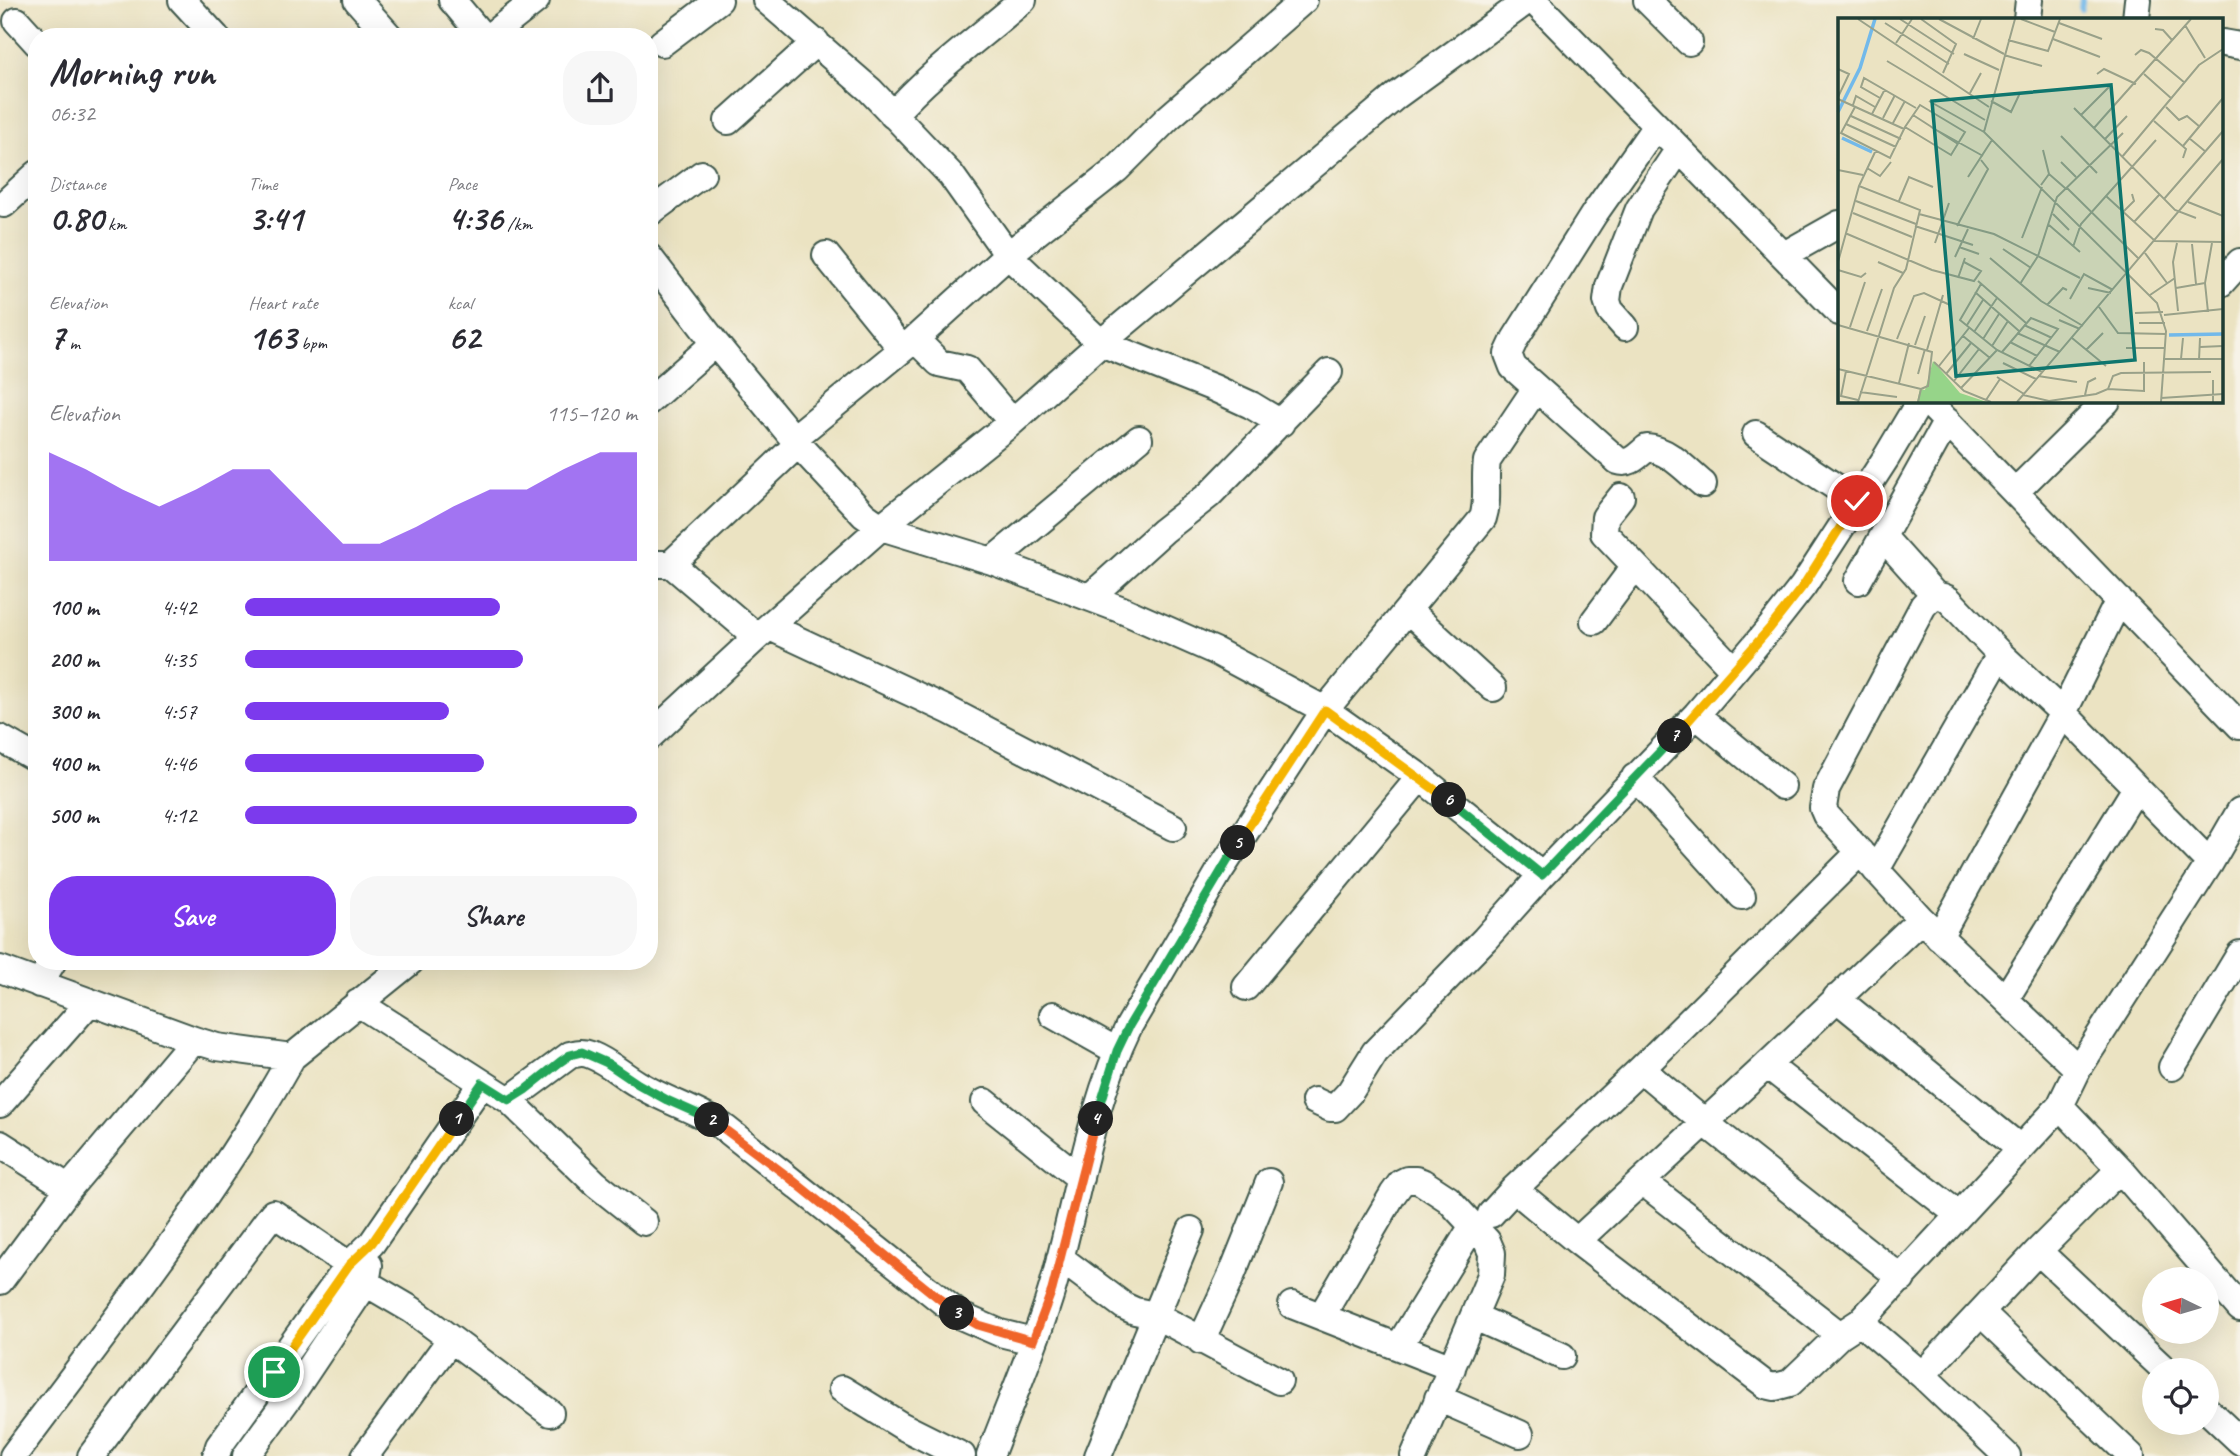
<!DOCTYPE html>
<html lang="en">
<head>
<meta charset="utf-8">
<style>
	body { margin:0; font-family:Caveat,sans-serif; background:#f7f7f7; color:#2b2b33; height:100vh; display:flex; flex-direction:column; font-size:26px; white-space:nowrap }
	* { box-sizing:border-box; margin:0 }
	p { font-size:23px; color:#7c7c81 }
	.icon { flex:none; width:38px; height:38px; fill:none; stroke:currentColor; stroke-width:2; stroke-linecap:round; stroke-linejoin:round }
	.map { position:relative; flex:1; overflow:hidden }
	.sheet { position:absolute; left:28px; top:28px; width:630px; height:942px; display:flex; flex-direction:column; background:#fff; border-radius:28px; box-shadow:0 7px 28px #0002 }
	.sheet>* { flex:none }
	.needle { width:46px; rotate:275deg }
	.buttons { position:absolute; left:2142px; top:1267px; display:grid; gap:14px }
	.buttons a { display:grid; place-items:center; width:77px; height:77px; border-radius:50%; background:#fff; box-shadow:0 7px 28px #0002; font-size:35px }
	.pin { position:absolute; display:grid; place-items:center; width:60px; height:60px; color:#fff; margin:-30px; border:4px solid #fff; border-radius:50%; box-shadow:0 2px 7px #0007 }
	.km { position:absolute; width:35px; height:35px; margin:-18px; border-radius:50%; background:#222; color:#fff; font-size:19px; line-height:35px; text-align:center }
	.round { display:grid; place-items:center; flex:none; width:74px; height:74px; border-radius:28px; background:#f7f7f7 }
	.headline { display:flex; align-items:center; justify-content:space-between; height:119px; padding:0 21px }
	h1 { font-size:38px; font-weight:700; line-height:52px }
	.figures { display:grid; grid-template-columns:repeat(3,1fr); gap:10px; height:119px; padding:7px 21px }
	.figures div { display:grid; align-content:center }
	.figures b { font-size:35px; font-weight:700 }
	.figures small { font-size:19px; font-weight:400 }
	.figures p { font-size:19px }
	.chart { height:196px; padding:14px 21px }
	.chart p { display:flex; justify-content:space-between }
	.chart svg { width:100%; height:126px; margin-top:7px; fill:#7c3aed; opacity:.7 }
	.cta { display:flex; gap:14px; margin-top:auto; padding:14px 21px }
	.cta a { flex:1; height:80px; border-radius:28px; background:#7c3aed; color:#fff; font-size:28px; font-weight:700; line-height:80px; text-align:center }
	.cta a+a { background:#f7f7f7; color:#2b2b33 }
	ul { padding:0 21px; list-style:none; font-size:23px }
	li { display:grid; grid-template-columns:112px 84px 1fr; align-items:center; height:52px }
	li i { height:18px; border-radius:9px; background:#7c3aed }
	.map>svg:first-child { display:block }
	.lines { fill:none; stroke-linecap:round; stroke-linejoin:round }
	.stream { stroke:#72b9ea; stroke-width:6 }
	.minor-casing { stroke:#3e5649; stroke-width:30 }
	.minor { stroke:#fff; stroke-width:26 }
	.split-1-casing { stroke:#fff; stroke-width:14 }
	.split-2-casing { stroke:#fff; stroke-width:14 }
	.split-3-casing { stroke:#fff; stroke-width:14 }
	.split-4-casing { stroke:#fff; stroke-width:14 }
	.split-5-casing { stroke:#fff; stroke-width:14 }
	.split-6-casing { stroke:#fff; stroke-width:14 }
	.split-7-casing { stroke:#fff; stroke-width:14 }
	.split-8-casing { stroke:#fff; stroke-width:14 }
	.split-1 { stroke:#f5b400; stroke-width:9 }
	.split-2 { stroke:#22a559; stroke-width:9 }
	.split-3 { stroke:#f0652b; stroke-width:9 }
	.split-4 { stroke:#f0652b; stroke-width:9 }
	.split-5 { stroke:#22a559; stroke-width:9 }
	.split-6 { stroke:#f5b400; stroke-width:9 }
	.split-7 { stroke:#22a559; stroke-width:9 }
	.split-8 { stroke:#f5b400; stroke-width:9 }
	.inset-river { fill:none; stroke:#72b9ea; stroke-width:3.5 }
	.inset-road { fill:none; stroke:#99a189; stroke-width:2 }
	.view { fill:#0f766e; fill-opacity:0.15; stroke:#0f766e; stroke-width:3.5 }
	.inset-edge { fill:none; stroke:#1f3d34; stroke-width:3.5 }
</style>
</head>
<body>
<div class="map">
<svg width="2240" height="1456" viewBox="0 0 2240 1456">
	<rect width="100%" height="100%" fill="#f7f3e8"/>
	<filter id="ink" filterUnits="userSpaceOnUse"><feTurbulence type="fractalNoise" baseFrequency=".0143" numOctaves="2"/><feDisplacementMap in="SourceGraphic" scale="14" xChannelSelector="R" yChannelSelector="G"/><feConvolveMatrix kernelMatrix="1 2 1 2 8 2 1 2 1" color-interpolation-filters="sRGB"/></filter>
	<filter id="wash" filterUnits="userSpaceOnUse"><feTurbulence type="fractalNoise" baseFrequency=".00686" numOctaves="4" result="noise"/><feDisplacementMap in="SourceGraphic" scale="28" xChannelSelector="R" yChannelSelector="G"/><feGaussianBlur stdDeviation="1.57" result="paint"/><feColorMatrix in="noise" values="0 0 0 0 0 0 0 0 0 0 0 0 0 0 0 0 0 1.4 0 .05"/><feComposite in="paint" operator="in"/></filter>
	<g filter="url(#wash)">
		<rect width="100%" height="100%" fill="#ebe3c2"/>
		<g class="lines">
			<path class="stream" d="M2081,9L2082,0"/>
		</g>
	</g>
	<g filter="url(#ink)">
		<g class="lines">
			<g class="minor-casing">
				<path id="minor" d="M182,0L216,37
					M357,0L390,37
					M452,0L483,37
					M766,0L870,90L951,175L1008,255L1101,343L1214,388L1251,405L1281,423
					M1533,0L1839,312
					M1647,0L1689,42
					M2027,19L2029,0
					M2136,19L2138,0
					M17,21L37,43
					M489,37L536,0
					M662,43L719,0
					M2223,43L2240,46
					M893,115C932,71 979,38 1023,0
					M728,121L816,42
					M1656,126L1594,214L1515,339L1508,354L1513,367L1618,461C1630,465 1637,456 1647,448C1668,449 1687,471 1703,484
					M4,204L37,174
					M649,213L702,174
					M826,255L902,349
					M1784,255L1839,224
					M649,257L715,343L798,444L864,515L881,527L992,561L1120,609L1215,651L1325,710L1219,872L1129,1026C1090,1106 1077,1200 1053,1286C1036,1344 1011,1400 990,1456
					M2221,283L2240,262
					M1625,327L1610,310L1607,301L1609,286L1639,209L1679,149
					M915,339L939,363L967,369L1012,422
					M1536,388L1487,461C1484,480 1489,500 1483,518L1325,710L1420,777L1542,875
					M649,401L715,343
					M1927,401L2240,726
					M1756,434L1857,501
					M794,438L915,339L1008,255L1117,169L1168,118L1304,0
					M2016,491L2107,401
					M1621,497L1605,517L1604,533L1734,670
					M1883,537L1935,595
					M992,561L1139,439
					M649,564H671L757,637
					M671,564L798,444
					M1858,581L1947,421
					M1090,597L1163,531L1209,495L1329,372
					M1409,611L1493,688
					M1594,621L1635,566
					M770,627L950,711L1173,827
					M1696,715L1782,786
					M649,737L757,637L881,527L1012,422L1101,343L1396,96L1528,0
					M0,738L37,759
					M1635,777L1742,896
					M1876,870L2000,654
					M1939,937L2063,713L2119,600
					M0,969L194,1040L217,1047L292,1057L411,961
					M39,984L53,961
					M1246,987L1420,777
					M1836,998L2020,1148
					M2006,998L2136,788
					M358,1003L509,1100L596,1184L644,1222
					M1053,1015L1117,1051
					M1767,1065L1959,1215
					M2172,1067L2240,954
					M1641,1069L1704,1122L1902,1279
					M2078,1069L1921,919L1826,815L1823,808L1826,789L1923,606C1931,597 1937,592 1949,600L2000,654L2063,713L2210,863
					M509,1100L570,1055C579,1053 583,1052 591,1055C609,1062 622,1075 638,1084C667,1102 699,1110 726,1129L961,1316L1000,1333L1033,1341
					M1315,1101L1330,1108H1335L1350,1092L1375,1052L1485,939L1542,875L1696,715L1770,628L1803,586L1886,458L1920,401
					M985,1102L1080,1178
					M0,1104L89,1003
					M2060,1106L2120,1169L2240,1308
					M0,1144L69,1188
					M1643,1182L1840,1335
					M1514,1189L1577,1241L1766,1385L1775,1387L1790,1383L1840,1335L1860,1322L2060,1106L2078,1069L2210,863L2240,811
					M1491,1214L1514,1189L1641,1069L1860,852
					M1577,1241L1767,1065L1921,919
					M2038,1251L2165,1370
					M1060,1258L1124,1306L1135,1311L1155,1315L1279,1381
					M0,1281L69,1188L194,1040
					M1292,1305L1452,1368
					M1982,1314L2131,1456
					M1322,1315L1393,1194L1401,1183L1407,1180H1416L1422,1182L1448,1199L1487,1241L1492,1253L1491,1275L1414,1456
					M1475,1317L1562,1356
					M1860,1322L1922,1375L2007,1456
					M451,1339L550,1413
					M1201,1341L1232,1274L1269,1182
					M1399,1346L1472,1227
					M1922,1375L2038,1251L2120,1169
					M842,1389L902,1426L962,1456
					M1438,1398L1520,1434
					M2207,1410L2240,1441
					M13,1456C110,1326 212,1199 292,1057
					M91,1456L273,1213L349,1265L366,1283L412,1310L451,1339L365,1456
					M216,1456L219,1446L349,1265L372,1243L482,1083
					M246,1456L295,1389L366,1283L369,1265
					M1098,1456L1191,1230"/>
			</g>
			<use href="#minor" class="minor"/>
		</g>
	</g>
	<g class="lines" filter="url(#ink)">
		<g class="split-1-casing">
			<path id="split-1" d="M274,1372L349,1265L372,1243L457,1119"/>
		</g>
		<g class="split-2-casing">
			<path id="split-2" d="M457,1119L482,1083L509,1100L525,1090L560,1062L570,1055L582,1052L607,1063L638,1084L667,1100L712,1120"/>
		</g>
		<g class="split-3-casing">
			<path id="split-3" d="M712,1120L786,1175L957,1313"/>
		</g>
		<g class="split-4-casing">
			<path id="split-4" d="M957,1313L978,1325L1033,1341L1052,1290L1096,1119"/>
		</g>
		<g class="split-5-casing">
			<path id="split-5" d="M1096,1119L1117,1051L1129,1026L1238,843"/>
		</g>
		<g class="split-6-casing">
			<path id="split-6" d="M1238,843L1325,710L1449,800"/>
		</g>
		<g class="split-7-casing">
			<path id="split-7" d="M1449,800L1542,875L1675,736"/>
		</g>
		<g class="split-8-casing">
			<path id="split-8" d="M1675,736L1770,628L1803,586L1857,501"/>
		</g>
		<use href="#split-1" class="split-1"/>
		<use href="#split-2" class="split-2"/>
		<use href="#split-3" class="split-3"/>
		<use href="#split-4" class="split-4"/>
		<use href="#split-5" class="split-5"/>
		<use href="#split-6" class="split-6"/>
		<use href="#split-7" class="split-7"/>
		<use href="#split-8" class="split-8"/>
	</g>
	<g transform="translate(1838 18)">
		<rect width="385" height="385" fill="#ebe3c2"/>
		<path d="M95,343L122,375L149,384H79L82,371L87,372Z" fill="#96d489"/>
		<path class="inset-river" d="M0,94L22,50L37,1M4,120L34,134M331,317L385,316"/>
		<path class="inset-road" d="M20,1L151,89M62,1L116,36M83,1L118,26L105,55M101,1L166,36M177,1L146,114L319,285L328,313L323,384M183,1L217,14M47,5L111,46M221,5L264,21M347,7L367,40M317,11L325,12L334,22M135,21L143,1M215,21L262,39M170,22L210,33L222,1M58,25L74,1M126,36L161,52M166,37L204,48M297,37L303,32L311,35L347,65M49,43L147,102M0,51L11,56L0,79M259,56L266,51L298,66M306,56L334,81M132,75L143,55M42,80L23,69L26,60L78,90M0,81L66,111M91,83L146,114M153,83L173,94L182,75M15,87L18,78L37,89M17,89L3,115L52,140L67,109L82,87L127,114L113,137L67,109M328,89L341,102L349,98L362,109M236,90L337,192L358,200M34,96L47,71M75,97L120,126M243,97L271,69M13,98L63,121M45,100L57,77M316,103L348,131L345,140M55,105L67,83M8,106L58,129M93,109L145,138M256,110L353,1M223,118L259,155M351,120L368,134M267,121L289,98M345,128L385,80M284,139L361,47L385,31M223,144L238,159M29,150L42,158L53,144M0,152L25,157M211,156L227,170M130,159L154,122M203,167L211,156L205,132M228,169L301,241M268,178L317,223L385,224M326,181L385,113M18,183L78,206M61,183L71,159L95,169M350,184L385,198M285,194L296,183L294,176M15,195L74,219M81,196L156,216L200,238L219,179L285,115M215,196L231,212M296,204L321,177M211,207L242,234M77,208L135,227M119,208L150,151L143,142M7,215L94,252L136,263L143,253L126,244M184,220L204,169M97,225L111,185M339,225L335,244L340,293M354,226L358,266M121,229L141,236M235,229L243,206L318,122M165,231L193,250M307,235L329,265M117,239L130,211M152,240L203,283L245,308M0,244L21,168M40,244L65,255M0,252L23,259L28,255M120,260L127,240M140,263L188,305M143,266L122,302L159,332L204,354M182,266L200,238L242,260M250,270L273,275M338,270L367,265M137,274L181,313M312,277L337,260M232,281L246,256L275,272M209,287L225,270L229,272M261,289L280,315L328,316M370,294L367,265L374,225M297,295L325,294M326,297L385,291M221,302L242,311M301,305H327M0,307L94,334L90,368L83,371M129,307L145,282M186,307L214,320M12,309L27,264M29,313L44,271M136,314L159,280M179,315L222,334M125,318L152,340M234,320L268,348M59,321L76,278L86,275L112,287M145,321L161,296M172,324L199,338M77,327L87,298M154,328L170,303M362,329L385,328M288,330H326M89,332L105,277M248,332L265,315M164,334L193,300L220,311L191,348M325,341H385M343,341L345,320M361,342L362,320M96,344L126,373L153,384M165,345L198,361M101,348L131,310M0,351L83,371L80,384M8,353L3,378L20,382M80,356L87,331M108,356L133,325M200,358L239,364M159,359L186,376M375,362V384M116,363L141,331M61,365L71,325M123,370L159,332M270,371L306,373V344M22,374L59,379M185,377L211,383L258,376L270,371L275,358L283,355L373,354M247,377L250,364L258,360M323,380L385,376M148,382L162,361M20,384L56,270L68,251L82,192L21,168L38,132M179,384L385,141"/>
		<path class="view" d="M273,67L297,342L118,358L94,83Z"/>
		<rect width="385" height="385" class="inset-edge"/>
	</g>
</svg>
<div class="buttons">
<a><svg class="needle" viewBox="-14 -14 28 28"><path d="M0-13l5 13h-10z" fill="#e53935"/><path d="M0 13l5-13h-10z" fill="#7c7c81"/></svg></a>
<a><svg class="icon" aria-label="locate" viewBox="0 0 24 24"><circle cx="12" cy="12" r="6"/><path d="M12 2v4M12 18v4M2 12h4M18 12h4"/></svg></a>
</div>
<div class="pin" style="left:274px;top:1372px;background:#1e9e55"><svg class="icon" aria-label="arrive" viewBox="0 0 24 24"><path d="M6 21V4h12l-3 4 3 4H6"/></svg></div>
<div class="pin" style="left:1857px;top:501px;background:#d93025"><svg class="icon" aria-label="check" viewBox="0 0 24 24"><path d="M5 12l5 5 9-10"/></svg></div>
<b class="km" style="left:457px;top:1119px">1</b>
<b class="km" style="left:712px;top:1120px">2</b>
<b class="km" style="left:957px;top:1313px">3</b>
<b class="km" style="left:1096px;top:1119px">4</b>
<b class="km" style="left:1238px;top:843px">5</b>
<b class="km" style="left:1449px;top:800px">6</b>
<b class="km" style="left:1675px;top:736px">7</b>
<section class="sheet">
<div class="headline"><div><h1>Morning run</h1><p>06:32</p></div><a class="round"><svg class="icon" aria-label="share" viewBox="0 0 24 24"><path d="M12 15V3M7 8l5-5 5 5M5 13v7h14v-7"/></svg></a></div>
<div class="figures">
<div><p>Distance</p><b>0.80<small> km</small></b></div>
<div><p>Time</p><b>3:41</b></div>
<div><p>Pace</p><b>4:36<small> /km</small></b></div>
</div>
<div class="figures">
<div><p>Elevation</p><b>7<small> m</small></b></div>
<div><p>Heart rate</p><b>163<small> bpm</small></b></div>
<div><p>kcal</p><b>62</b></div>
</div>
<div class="chart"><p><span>Elevation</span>115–120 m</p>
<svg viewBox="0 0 160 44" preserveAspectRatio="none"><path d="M0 44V6L10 12L20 19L30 25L40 19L50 12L60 12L70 25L80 38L90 38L100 32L110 25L120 19L130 19L140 12L150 6L160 6V44z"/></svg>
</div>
<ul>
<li><b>100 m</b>4:42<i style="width:65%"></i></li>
<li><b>200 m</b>4:35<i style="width:71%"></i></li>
<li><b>300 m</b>4:57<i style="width:52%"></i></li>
<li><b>400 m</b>4:46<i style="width:61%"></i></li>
<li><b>500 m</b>4:12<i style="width:100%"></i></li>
</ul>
<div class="cta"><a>Save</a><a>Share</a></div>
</section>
</div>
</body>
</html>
